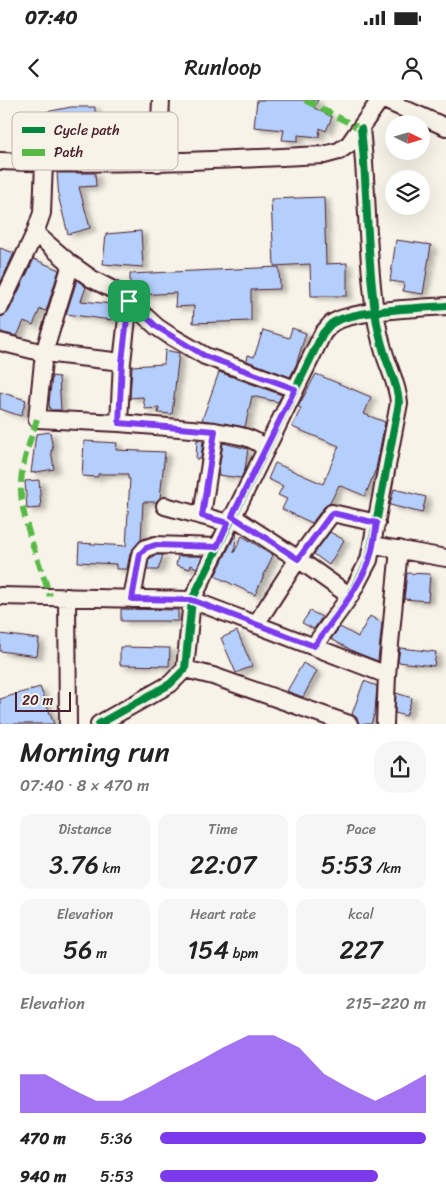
<!DOCTYPE html>
<html lang="en">
<head>
<meta charset="utf-8">
<style>
	body { margin:0; font-family:Sriracha,sans-serif; background:#f6f6f6; color:#222; height:100vh; display:flex; flex-direction:column; font-size:19px; white-space:nowrap }
	* { box-sizing:border-box; margin:0 }
	p { font-size:16px; color:#767676 }
	.icon { flex:none; width:28px; height:28px; fill:none; stroke:currentColor; stroke-width:2; stroke-linecap:round; stroke-linejoin:round }
	.map { position:relative; height:624px; overflow:hidden }
	.panel { display:flex; flex-direction:column; background:#fff; flex:1 }
	.panel>* { flex:none }
	.needle { width:32px; rotate:95deg }
	.tools { position:absolute; left:385px; top:15px; display:grid; gap:10px }
	.tools a { display:grid; place-items:center; width:45px; height:45px; border-radius:50%; background:#fff; box-shadow:0 5px 20px #0002; font-size:25px }
	.scale { position:absolute; left:15px; bottom:12px; width:56px; box-sizing:border-box; padding-left:5px; border:2px solid #4a1f2b; border-top:0; font-size:14px; line-height:18px; white-space:nowrap; color:#4a1f2b; -webkit-text-stroke:4px #f7f3e8; paint-order:stroke }
	.pin { position:absolute; display:grid; place-items:center; width:42px; height:42px; color:#fff; margin:-21px; border-radius:10px; box-shadow:0 2px 8px #0006 }
	.round { display:grid; place-items:center; flex:none; width:52px; height:52px; border-radius:20px; background:#f6f6f6 }
	.overview { display:flex; align-items:center; justify-content:space-between; height:85px; padding:0 20px }
	h1 { font-size:28px; font-weight:600; line-height:38px }
	.stats { display:grid; grid-template-columns:repeat(3,1fr); gap:8px; height:85px; padding:5px 20px }
	.stats div { display:grid; align-content:center; border-radius:12px; background:#f6f6f6; text-align:center }
	.stats b { font-size:25px; font-weight:600 }
	.stats small { font-size:14px; font-weight:400 }
	.stats p { font-size:14px }
	.chart { height:140px; padding:10px 20px }
	.chart p { display:flex; justify-content:space-between }
	.chart svg { width:100%; height:90px; margin-top:5px; fill:#7c3aed; opacity:.7 }
	ul { padding:0 20px; list-style:none; font-size:16px }
	li { display:grid; grid-template-columns:80px 60px 1fr; align-items:center; height:38px }
	li i { height:12px; border-radius:6px; background:#7c3aed }
	.status { display:flex; justify-content:space-between; align-items:center; height:35px; padding:0 25px; background:#fff; direction:ltr }
	.status svg { height:14px; fill:currentColor }
	header { display:flex; justify-content:space-between; align-items:center; height:65px; padding:0 20px; background:#fff; font-size:22px; font-weight:600 }
	.map>svg:first-child { display:block }
	.building { fill:#b4cffc; stroke:#4a1f2b; filter:url(#shadow) }
	.lines { fill:none; stroke-linecap:round; stroke-linejoin:round }
	.street-casing { stroke:#4a1f2b; stroke-width:20 }
	.street { stroke:#f7f3e8; stroke-width:16 }
	.quiet { stroke:#58b947; stroke-width:6; stroke-dasharray:12 6; stroke-linecap:butt }
	.cycleway-casing { stroke:#f7f3e8; stroke-width:11 }
	.cycleway { stroke:#00873e; stroke-width:8 }
	.route-casing { stroke:#fff; stroke-width:10 }
	.route { stroke:#7c3aed; stroke-width:6 }
	.key { fill:#f7f3e8; stroke:#c3b3af; stroke-width:1 }
	.key-label { font-size:14px; fill:#4a1f2b }
</style>
</head>
<body>
<div class="status"><b>07:40</b><svg viewBox="0 0 49 12"><path d="M0 12V9h3v3zM5 12V6h3v6zM10 12V3h3v9zM15 12V0h3v12zM26 1h20v11H26zM47 4h2v5h-2z"/></svg></div>
<header><svg class="icon" aria-label="back" viewBox="0 0 24 24"><path d="M15 5l-7 7 7 7"/></svg>Runloop<svg class="icon" aria-label="person" viewBox="0 0 24 24"><circle cx="12" cy="8" r="4"/><path d="M4 21q1-7 8-7t8 7"/></svg></header>
<div class="map">
<svg width="446" height="624" viewBox="0 0 446 624">
	<defs>
		<filter id="shadow"><feDropShadow dx="5.5" dy="3" stdDeviation="2.5" flood-color="#0004"/></filter>
	</defs>
	<rect width="100%" height="100%" fill="#f7f3e8"/>
	<filter id="ink" filterUnits="userSpaceOnUse"><feTurbulence type="fractalNoise" baseFrequency=".02" numOctaves="2"/><feDisplacementMap in="SourceGraphic" scale="10" xChannelSelector="R" yChannelSelector="G"/><feConvolveMatrix kernelMatrix="1 2 1 2 8 2 1 2 1" color-interpolation-filters="sRGB"/></filter>
	<g filter="url(#ink)">
		<path class="building" d="M257,0H318L314,8L332,17L326,31L320,28L319,37L298,35V41L282,40L284,30L254,27Z
			M71,7H95L96,52H48L46,44L52,43L46,12Z
			M57,73H95L96,86L79,87L90,128L68,134L59,99Z
			M324,97L326,164L347,163V196H311L310,164L274,166L271,99Z
			M141,131L143,167L103,164L106,134Z
			M396,140L431,145L423,194L403,191L404,183L390,181Z
			M0,148L14,153L0,184Z
			M34,159L59,170L46,211L40,209L33,225L24,221L17,236L4,233L0,231V217L5,215L9,211Z
			M279,167L280,189L251,190V221L193,223L194,206L175,207L176,193L137,195L130,189V174Z
			M77,180L86,187L81,201L113,204L111,220L66,214Z
			M292,228L306,233L296,265L290,277L247,261L248,255L254,257L263,230L289,238Z
			M165,250L179,253L172,314L158,313L159,308L145,309L143,297L130,298L132,266L164,264Z
			M219,272L282,295L278,302L252,296L245,327L202,320Z
			M316,274L371,297L364,314L385,322L376,369L365,396L339,385L330,403L324,407L312,423L282,409L287,399L278,395L283,386L268,379L275,363L323,384L339,346L292,327L301,308L298,307Z
			M52,276L59,277L61,310H50L49,303Z
			M0,292L26,300L21,316L0,309Z
			M50,332L53,350H51L54,369L31,373L36,334Z
			M197,340H203L201,359H196Z
			M84,341L117,343L116,350L165,352L160,398L156,402H143L141,440L130,453L127,469H116V464L78,462L79,443L126,446L130,379H128V374H98V377L82,376Z
			M223,343L248,349L245,369L241,378L218,375Z
			M39,380L41,408L27,409L25,381Z
			M394,389L426,397L422,413L390,405Z
			M237,431L234,453L242,436L273,455L255,495L215,476Z
			M330,432L344,440L329,465L314,454Z
			M156,455H163L158,470H147L149,459Z
			M178,456H200L202,457L197,468L191,465L190,469L176,465Z
			M407,473L430,474L428,501L404,499Z
			M121,509L178,510V521H121Z
			M310,511L322,517L314,529L302,523Z
			M370,516L382,523L378,561L355,552L331,539L340,527L358,537Z
			M237,531L252,566L236,573L221,538Z
			M0,534L39,539L37,556L0,551Z
			M120,547L170,548L169,566L120,565Z
			M400,548L436,552L434,566L398,562Z
			M303,563L317,571L303,597L287,591Z
			M364,581L377,586L375,612L371,624H359L357,618L352,614Z
			M40,587L54,624H0V599Z
			M396,593L412,598L406,616L395,613Z"/>
		<g class="lines">
			<g class="street-casing">
				<path id="street" d="M384,0L446,27
					M0,61C108,66 216,60 324,55L339,51L349,44L380,0
					M158,63L161,0
					M35,133L71,164L92,179L121,194L157,227L169,235L205,256L295,289
					M71,164L44,253L37,319L119,323
					M129,201L122,262L119,323L215,331L202,415
					M0,207L35,133L42,113L44,63
					M0,242L44,253L122,262
					M215,331C232,335 253,335 265,349
					M165,406L228,423
					M232,416L298,459L350,496
					M373,445L446,458
					M0,496L192,500L387,575L385,624
					M67,497L68,624
					M132,499L140,455L146,448L155,445L217,447
					M256,524L298,459L332,413L377,423
					M314,546L350,496L369,460L399,303C398,285 389,269 384,252C380,239 377,225 375,211C366,151 368,89 361,29
					M185,569L213,576L349,624
					M387,575L399,449
					M99,624L170,584L185,569L192,500L323,233C326,230 328,227 331,224C350,210 420,208 446,206"/>
			</g>
			<use href="#street" class="street"/>
			<path class="quiet" d="M305,0L361,29
				M37,319C31,339 22,361 21,383C19,415 40,464 50,496"/>
			<g class="cycleway-casing">
				<path id="cycleway" d="M314,546L350,496L369,460L399,303C398,285 389,269 384,252C380,239 377,225 375,211C366,151 368,89 361,29
					M99,624L170,584L185,569L192,500L323,233C326,230 328,227 331,224C350,210 420,208 446,206"/>
			</g>
			<use href="#cycleway" class="cycleway"/>
		</g>
	</g>
	<g class="lines" filter="url(#ink)">
		<g class="route-casing">
			<path id="route" d="M129,201L157,227L205,256L295,289L232,416L298,459L332,413L377,423C374,438 373,455 366,468C353,496 332,521 314,546L192,500L132,499L140,454L146,448L155,445L217,447L228,423L202,416L215,331L119,323L122,262Z"/>
		</g>
		<use href="#route" class="route"/>
	</g>
	<rect x="12" y="12" width="166" height="58" rx="8" class="key"/>
	<rect x="22" y="27" width="23" height="6" fill="#00873e"/>
	<rect x="22" y="49" width="23" height="7" fill="#58b947"/>
	<g class="key-label">
		<text x="54" y="35">Cycle path</text>
		<text x="54" y="57">Path</text>
	</g>
</svg>
<div class="tools">
<a><svg class="needle" viewBox="-14 -14 28 28"><path d="M0-13l5 13h-10z" fill="#e53935"/><path d="M0 13l5-13h-10z" fill="#767676"/></svg></a>
<a><svg class="icon" aria-label="layers" viewBox="0 0 24 24"><path d="M12 4l9 5-9 5-9-5zM3 14l9 5 9-5"/></svg></a>
</div>
<div class="scale">20 m</div>
<div class="pin" style="left:129px;top:201px;background:#1e9e55"><svg class="icon" aria-label="arrive" viewBox="0 0 24 24"><path d="M6 21V4h12l-3 4 3 4H6"/></svg></div>
</div>
<section class="panel">
<div class="overview"><div><h1>Morning run</h1><p>07:40 · 8 × 470 m</p></div><a class="round"><svg class="icon" aria-label="share" viewBox="0 0 24 24"><path d="M12 15V3M7 8l5-5 5 5M5 13v7h14v-7"/></svg></a></div>
<div class="stats">
<div><p>Distance</p><b>3.76<small> km</small></b></div>
<div><p>Time</p><b>22:07</b></div>
<div><p>Pace</p><b>5:53<small> /km</small></b></div>
</div>
<div class="stats">
<div><p>Elevation</p><b>56<small> m</small></b></div>
<div><p>Heart rate</p><b>154<small> bpm</small></b></div>
<div><p>kcal</p><b>227</b></div>
</div>
<div class="chart"><p><span>Elevation</span>215–220 m</p>
<svg viewBox="0 0 160 44" preserveAspectRatio="none"><path d="M0 44V25L10 25L20 32L30 38L40 38L50 32L60 25L70 19L80 12L90 6L100 6L110 12L120 25L130 32L140 38L150 32L160 25V44z"/></svg>
</div>
<ul>
<li><b>470 m</b>5:36<i style="width:100%"></i></li>
<li><b>940 m</b>5:53<i style="width:82%"></i></li>
</ul>
</section>
</body>
</html>
